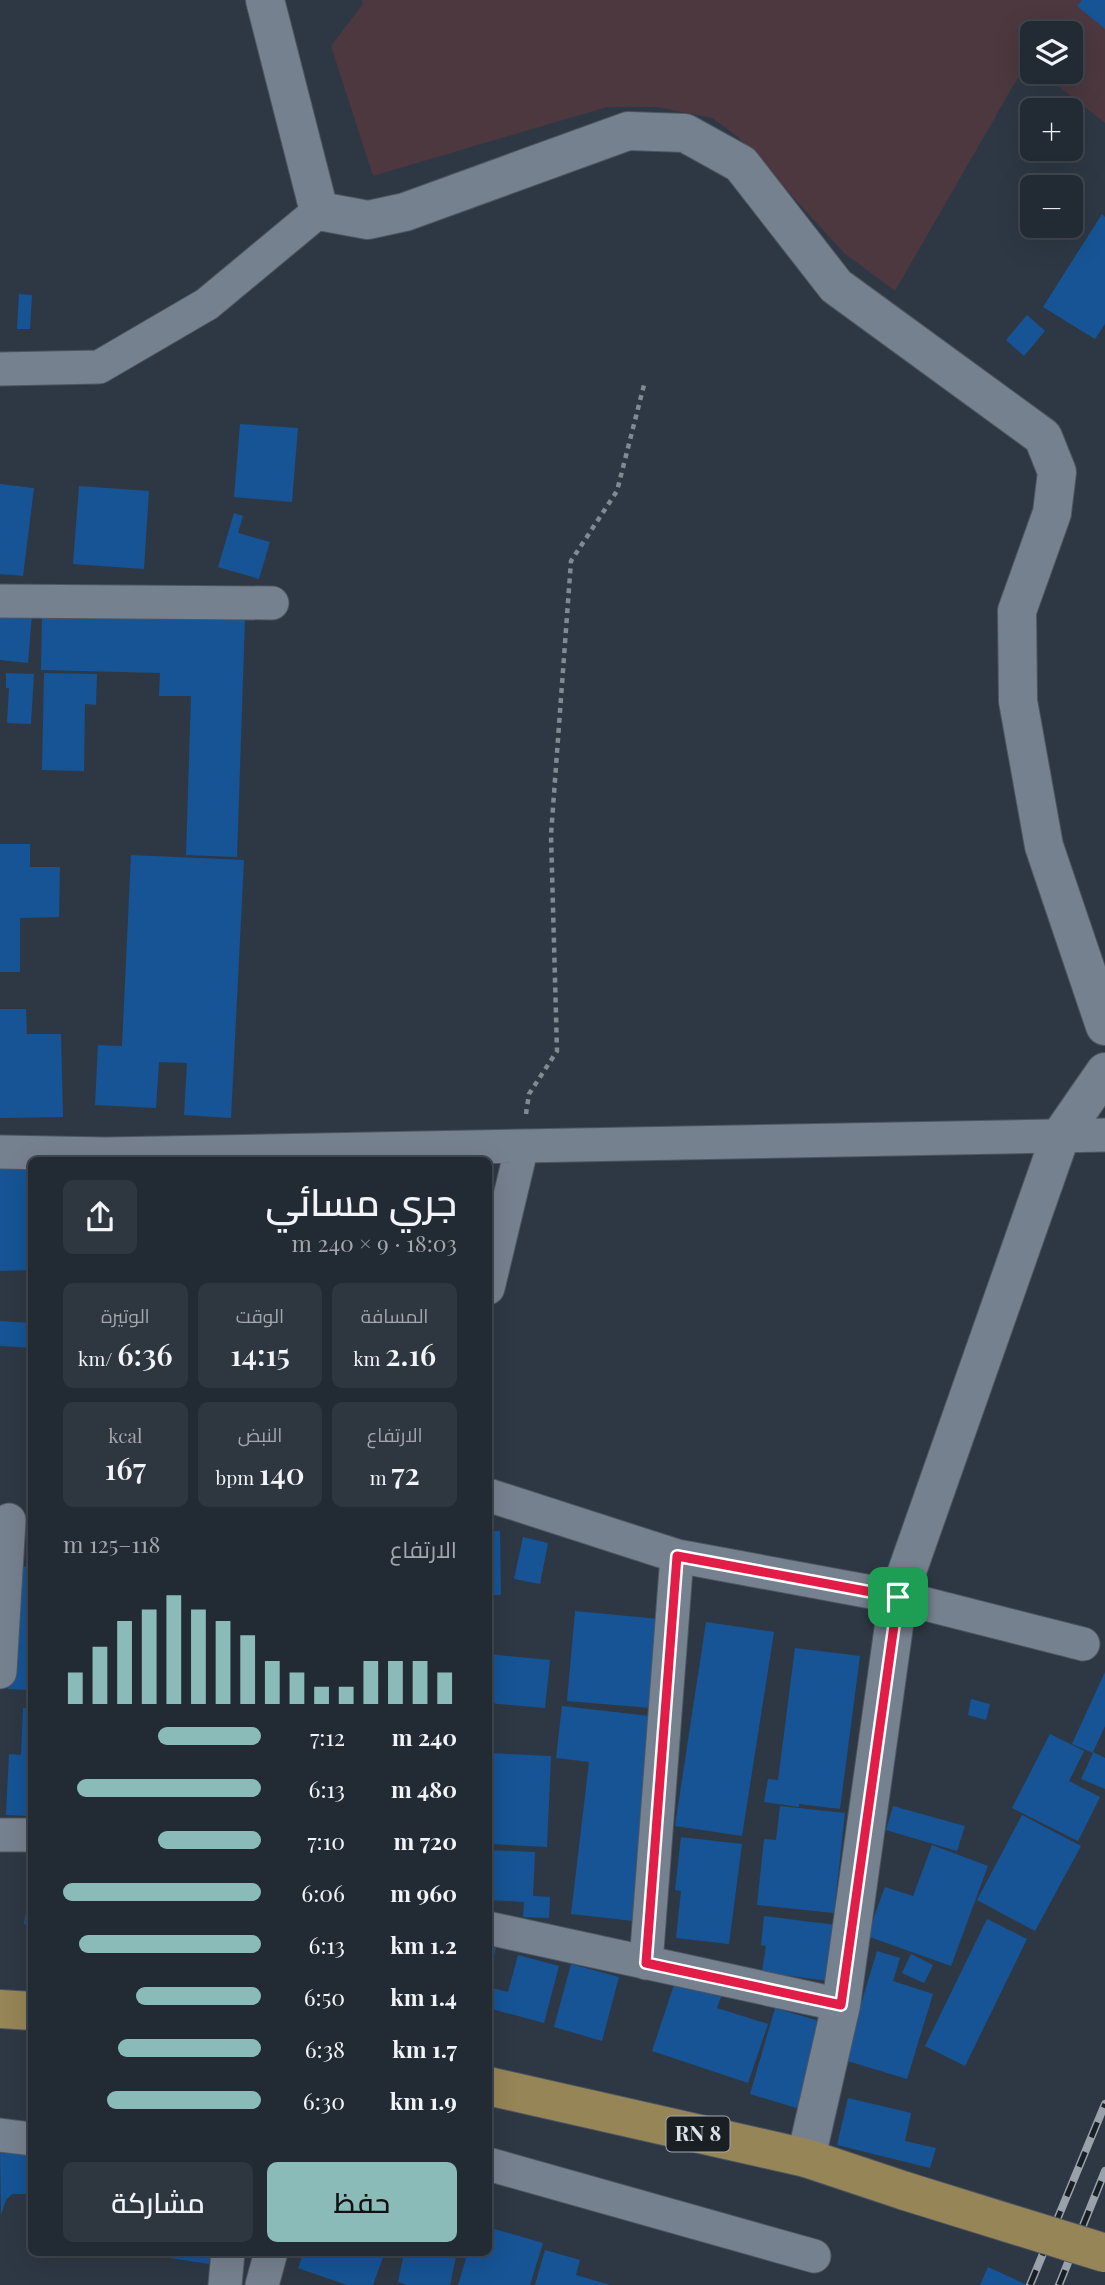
<!DOCTYPE html>
<html lang="ar">
<head>
<meta charset="utf-8">
<style>
	body { margin:0; font-family:"Playfair Display",Cairo,serif; background:#2e363f; color:#f1f3f6; direction:rtl; height:100vh; display:flex; flex-direction:column; font-size:26px; white-space:nowrap }
	* { box-sizing:border-box; margin:0 }
	p { font-size:23px; color:#a2a7ac }
	.icon { flex:none; width:38px; height:38px; fill:none; stroke:currentColor; stroke-width:2; stroke-linecap:round; stroke-linejoin:round }
	.map { position:relative; flex:1; overflow:hidden; direction:ltr }
	.sheet { position:absolute; left:28px; top:1157px; width:464px; height:1099px; display:flex; flex-direction:column; background:#222a33; border-radius:10px; box-shadow:0 7px 28px #0002,0 0 0 2px #3f464e; direction:rtl }
	.sheet>* { flex:none }
	.fabs { position:absolute; left:1020px; top:21px; display:grid; gap:14px }
	.fabs a { display:grid; place-items:center; width:63px; height:63px; border-radius:10px; background:#222a33; box-shadow:0 7px 28px #0002,0 0 0 2px #3f464e; font-size:35px }
	.pin { position:absolute; display:grid; place-items:center; width:60px; height:60px; color:#fff; margin:-30px; border-radius:14px; box-shadow:0 4px 10px #0006 }
	.round { display:grid; place-items:center; flex:none; width:74px; height:74px; border-radius:10px; background:#2e363f }
	.headline { display:flex; align-items:center; justify-content:space-between; height:119px; padding:0 35px }
	h1 { font-size:38px; font-weight:600; line-height:52px }
	.figures { display:grid; grid-template-columns:repeat(3,1fr); gap:10px; height:119px; padding:7px 35px }
	.figures div { display:grid; align-content:center; border-radius:10px; background:#2e363f; text-align:center }
	.figures b { font-size:30px; font-weight:600 }
	.figures small { font-size:19px; font-weight:400 }
	.figures p { font-size:19px }
	.chart { height:196px; padding:14px 35px }
	.chart p { display:flex; justify-content:space-between }
	.chart svg { width:100%; height:126px; margin-top:7px; stroke:#8bbbb9; stroke-width:6 }
	.action { display:flex; gap:14px; margin-top:auto; padding:14px 35px }
	.action a { flex:1; height:80px; border-radius:10px; background:#8bbbb9; color:#111; font-size:28px; font-weight:600; line-height:80px; text-align:center }
	.action a+a { background:#2e363f; color:#f1f3f6 }
	ul { padding:0 35px; list-style:none; font-size:23px }
	li { display:grid; grid-template-columns:112px 84px 1fr; align-items:center; height:52px }
	li i { height:18px; border-radius:9px; background:#8bbbb9 }
	.map>svg:first-child { display:block }
	.industrial { fill:#4c383e }
	.building { fill:#165495 }
	.lines { fill:none; stroke-linecap:round; stroke-linejoin:round }
	.street-casing { stroke:#4d5660; stroke-width:35 }
	.secondary-casing { stroke:#4d5660; stroke-width:40 }
	.primary-casing { stroke:#4d5660; stroke-width:40 }
	.path { stroke:#818993; stroke-width:4.5; stroke-dasharray:5 5; stroke-linecap:butt }
	.street { stroke:#76818f; stroke-width:33 }
	.secondary { stroke:#76818f; stroke-width:38 }
	.primary { stroke:#968557; stroke-width:38 }
	.rail-casing { stroke:#99a1aa; stroke-width:8 }
	.rail { stroke:#1a1f24; stroke-width:5; stroke-dasharray:16; stroke-linecap:butt }
	.primary-bridge-casing { stroke:#4d5660; stroke-width:40; stroke-linecap:butt }
	.primary-bridge { stroke:#968557; stroke-width:38 }
	.route-casing { stroke:#fff; stroke-width:14 }
	.route { stroke:#e11d48; stroke-width:9 }
	.labels { text-anchor:middle; stroke-width:6; stroke-linejoin:round; paint-order:stroke }
	.shield { fill:#1a1f24; stroke:#a2a8af; stroke-width:2 }
	.shield-label { font-size:21px; font-weight:bold; fill:#dce2ea }
</style>
</head>
<body>
<div class="map">
<svg width="1105" height="2285" viewBox="0 0 1105 2285">
	<rect width="100%" height="100%" fill="#2e3844"/>
	<path class="industrial" d="M362,0H1105V123L1040,72H1071V33H1032V66L1027,62L895,291L844,253L737,136L712,118L657,107H607L373,176L331,46L363,4Z"/>
	<path class="building" d="M1082,0H1105V29L1077,6Z
		M1102,214L1105,217V324L1095,339L1043,307Z
		M19,294L32,295L30,329H17Z
		M1027,315L1045,331L1024,356L1006,340Z
		M240,424L298,428L292,502L234,497Z
		M0,484L34,488L23,576L0,574Z
		M79,486L149,491L144,569L73,564Z
		M234,513L243,516L238,533L270,542L259,579L218,567Z
		M0,611L32,614L28,663L0,660Z
		M42,614L245,620L237,857L186,855L191,696H159L160,673L41,670Z
		M6,673L34,674L31,724L7,723L9,688H6Z
		M44,673L97,674L96,705L85,704L84,771L42,770Z
		M0,844H30V867H60L59,917L20,918V972H0Z
		M131,855L244,860L231,1118L184,1115L187,1063L159,1062L156,1108L95,1105L98,1045L122,1046Z
		M0,1009H26L27,1034H61L63,1117L0,1118Z
		M32,1166V1270L0,1271V1167Z
		M0,1321L32,1323V1348L0,1346Z
		M488,1531H500L501,1595H488Z
		M523,1537L548,1543L540,1584L514,1579Z
		M30,1548H32V1690L8,1689L17,1566L28,1567Z
		M575,1611L659,1619L651,1708L567,1701Z
		M706,1622L774,1632L742,1836L675,1826Z
		M795,1648L860,1656L840,1809L799,1804V1807L764,1802L768,1779L778,1780Z
		M488,1654L550,1660L545,1708L488,1703Z
		M1105,1672V1726L1093,1752L1105,1758V1789L1081,1779L1093,1753L1072,1744Z
		M971,1699L990,1704L986,1720L968,1715Z
		M562,1706L658,1717L634,1921L571,1914L589,1762L556,1758Z
		M23,1708H32V1816L6,1815L9,1754L21,1755Z
		M1050,1734L1084,1751L1069,1781L1100,1797L1078,1841L1012,1808Z
		M488,1753L551,1756L547,1847L488,1844Z
		M780,1806L845,1813L834,1913L757,1905L764,1839L776,1840Z
		M893,1806L965,1826L957,1851L886,1830Z
		M1022,1815L1081,1846L1035,1931L977,1900Z
		M681,1837L742,1844L729,1944L676,1938L681,1891L675,1890Z
		M932,1845L988,1866L951,1966L867,1936L885,1887L913,1896Z
		M488,1850L535,1852L533,1896L550,1897L549,1918L523,1917L524,1902L488,1900Z
		M30,1888H32V1925L24,1924Z
		M764,1916L836,1925L828,1981L762,1972L766,1946L761,1945Z
		M987,1919L1027,1939L965,2066L925,2046Z
		M488,1946L496,1948L489,1974H488Z
		M877,1951L900,1958L893,1981L933,1994L907,2079L844,2060Z
		M911,1954L933,1965L924,1983L902,1973Z
		M518,1955L559,1966L544,2023L488,2008V1987L508,1992Z
		M571,1964L619,1977L602,2041L554,2027Z
		M676,1979L722,1994L717,2008L768,2024L748,2083L652,2051Z
		M775,2008L829,2024L803,2110L750,2094Z
		M848,2098L911,2113L905,2141L936,2148L930,2168L837,2145Z
		M0,2148L32,2153V2194H12L6,2200L1,2215Z
		M488,2227L543,2243L530,2285H458L468,2252H488Z
		M545,2250L580,2260L576,2275L610,2285H535Z
		M162,2252H211L209,2264L163,2257Z
		M304,2252H385L373,2285H347L298,2268Z
		M389,2252H457L450,2285H407L398,2282L403,2258L389,2255Z
		M988,2267L1027,2285H980Z"/>
	<g class="lines">
		<g class="street-casing">
			<path id="street" d="M0,369L99,367L207,304L319,211
				M0,601L272,603
				M0,1152L106,1154L1105,1135
				M488,1288L522,1146
				M488,1495L677,1556L898,1597L1083,1644
				M0,1672L9,1520
				M0,1835H32
				M488,1928L841,2005
				M646,1963L677,1556
				M0,2135L32,2139
				M488,2164L814,2256
				M225,2285L228,2252
				M262,2285L271,2252"/>
		</g>
		<g class="secondary-casing">
			<path id="secondary" d="M265,0L319,211L368,220L405,212L628,131L685,133L741,164L836,286L1043,437L1057,472L1052,513L1017,611L1018,701L1044,846L1105,1026
				M806,2158L841,2005L898,1597L1060,1137L1105,1072"/>
		</g>
		<g class="primary-casing">
			<path id="primary" d="M0,2009L32,2011
				M488,2086L806,2158L905,2191"/>
		</g>
		<path class="path" d="M526,1114L529,1094L557,1051L551,835L571,561L617,491L645,381"/>
		<use href="#street" class="street"/>
		<use href="#secondary" class="secondary"/>
		<use href="#primary" class="primary"/>
		<g class="rail-casing">
			<path id="rail" d="M1030,2285L1105,2104
				M1059,2285L1105,2171"/>
		</g>
		<use href="#rail" class="rail"/>
		<g class="primary-bridge-casing">
			<path id="primary-bridge" d="M905,2191L1105,2253"/>
		</g>
		<use href="#primary-bridge" class="primary-bridge"/>
	</g>
	<g class="lines">
		<g class="route-casing">
			<path id="route" d="M677,1556L898,1597L841,2005L646,1963Z"/>
		</g>
		<use href="#route" class="route"/>
	</g>
	<g class="labels">
		<rect class="shield" x="666.5" y="2116.5" width="63" height="35" rx="5"/>
		<g class="shield-label">
			<text x="698" y="2141">RN 8</text>
		</g>
	</g>
</svg>
<div class="fabs">
<a><svg class="icon" aria-label="layers" viewBox="0 0 24 24"><path d="M12 4l9 5-9 5-9-5zM3 14l9 5 9-5"/></svg></a>
<a>+</a>
<a>−</a>
</div>
<div class="pin" style="left:898px;top:1597px;background:#1e9e55"><svg class="icon" aria-label="arrive" viewBox="0 0 24 24"><path d="M6 21V4h12l-3 4 3 4H6"/></svg></div>
<section class="sheet">
<div class="headline"><div><h1>جري مسائي</h1><p>18:03 · 9 × 240 m</p></div><a class="round"><svg class="icon" aria-label="share" viewBox="0 0 24 24"><path d="M12 15V3M7 8l5-5 5 5M5 13v7h14v-7"/></svg></a></div>
<div class="figures">
<div><p>المسافة</p><b>2.16<small> km</small></b></div>
<div><p>الوقت</p><b>14:15</b></div>
<div><p>الوتيرة</p><b>6:36<small> /km</small></b></div>
</div>
<div class="figures">
<div><p>الارتفاع</p><b>72<small> m</small></b></div>
<div><p>النبض</p><b>140<small> bpm</small></b></div>
<div><p>kcal</p><b>167</b></div>
</div>
<div class="chart"><p><span>الارتفاع</span>118–125 m</p>
<svg viewBox="0 0 160 44" preserveAspectRatio="none"><path d="M5 44V33M15 44V24M25 44V15M35 44V11M45 44V6M55 44V11M65 44V15M75 44V20M85 44V29M95 44V33M105 44V38M115 44V38M125 44V29M135 44V29M145 44V29M155 44V33"/></svg>
</div>
<ul>
<li><b>240 m</b>7:12<i style="width:52%"></i></li>
<li><b>480 m</b>6:13<i style="width:93%"></i></li>
<li><b>720 m</b>7:10<i style="width:52%"></i></li>
<li><b>960 m</b>6:06<i style="width:100%"></i></li>
<li><b>1.2 km</b>6:13<i style="width:92%"></i></li>
<li><b>1.4 km</b>6:50<i style="width:63%"></i></li>
<li><b>1.7 km</b>6:38<i style="width:72%"></i></li>
<li><b>1.9 km</b>6:30<i style="width:78%"></i></li>
</ul>
<div class="action"><a>حفظ</a><a>مشاركة</a></div>
</section>
</div>
</body>
</html>
